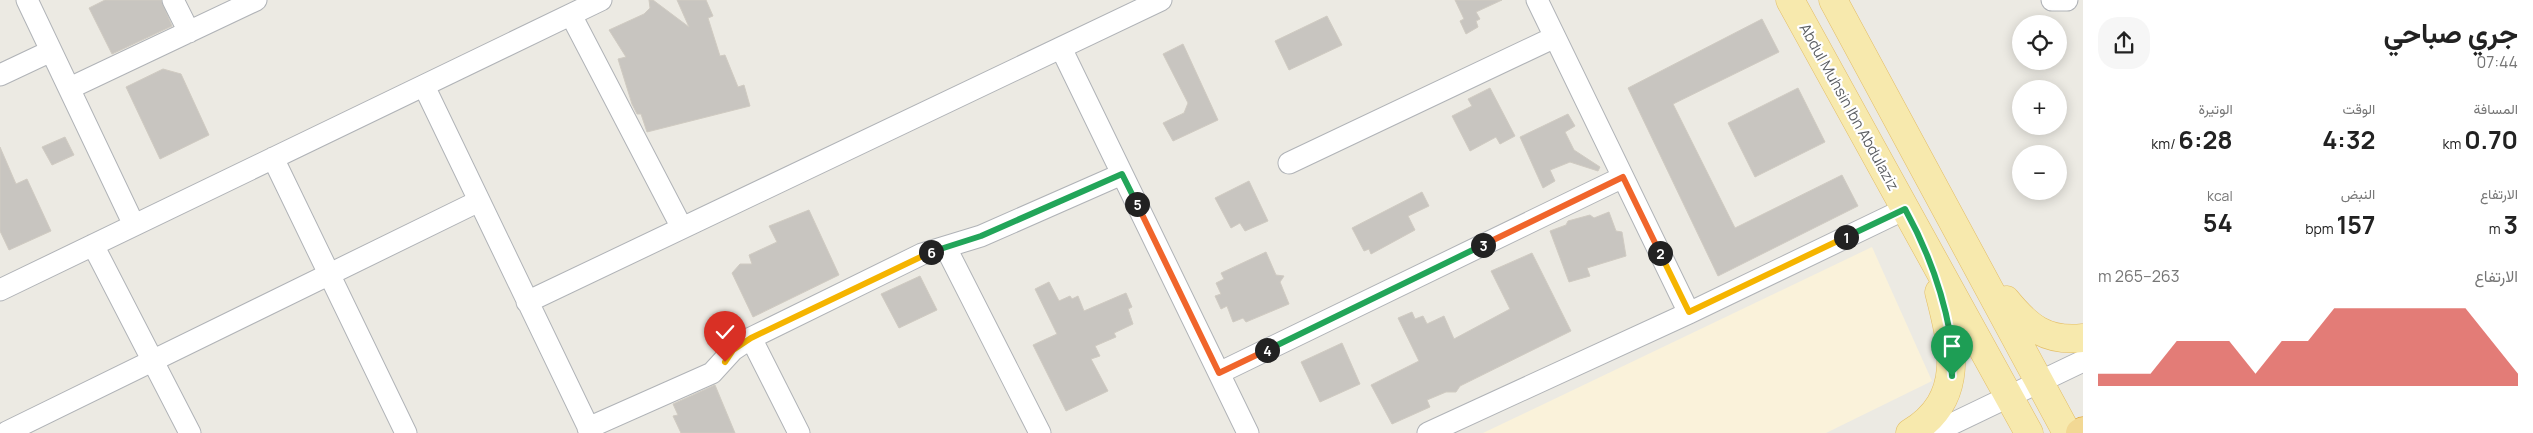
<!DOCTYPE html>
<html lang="ar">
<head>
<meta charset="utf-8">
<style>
	body { margin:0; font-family:Manrope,Vazirmatn,sans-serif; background:#f6f6f6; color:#222; direction:rtl; height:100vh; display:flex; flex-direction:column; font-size:19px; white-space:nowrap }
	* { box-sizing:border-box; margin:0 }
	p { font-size:16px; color:#767676 }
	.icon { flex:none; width:28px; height:28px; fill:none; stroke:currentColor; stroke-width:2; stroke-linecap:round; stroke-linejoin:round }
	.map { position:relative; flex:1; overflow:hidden; direction:ltr }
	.sheet { display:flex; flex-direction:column; background:#fff; width:450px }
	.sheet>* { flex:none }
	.buttons { position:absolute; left:2012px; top:15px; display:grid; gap:10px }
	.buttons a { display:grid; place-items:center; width:55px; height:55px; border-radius:50%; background:#fff; box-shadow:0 2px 12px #0003; font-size:25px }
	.pin { position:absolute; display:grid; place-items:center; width:42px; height:42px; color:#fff; margin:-51px -21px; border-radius:50% 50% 50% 0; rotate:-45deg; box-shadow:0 0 5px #0007 }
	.pin .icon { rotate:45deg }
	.km { position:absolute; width:25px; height:25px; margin:-12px; border-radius:50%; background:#222; color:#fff; font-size:14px; line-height:25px; text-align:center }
	.round { display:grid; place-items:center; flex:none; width:52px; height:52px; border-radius:20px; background:#f6f6f6 }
	.headline { display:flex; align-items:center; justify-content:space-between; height:85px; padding:0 15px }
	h1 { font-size:28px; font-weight:700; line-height:38px }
	.stats { display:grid; grid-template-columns:repeat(3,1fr); gap:8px; height:85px; padding:5px 15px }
	.stats div { display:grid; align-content:center }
	.stats b { font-size:25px; font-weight:700 }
	.stats small { font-size:14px; font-weight:400 }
	.stats p { font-size:14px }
	.chart { height:140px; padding:10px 15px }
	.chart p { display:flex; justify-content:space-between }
	.chart svg { width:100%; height:90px; margin-top:5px; fill:#d8463e; opacity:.7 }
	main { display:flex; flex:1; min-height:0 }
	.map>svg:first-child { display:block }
	.commercial { fill:#faf2da }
	.building { fill:#c8c5c0; stroke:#d0cbc2 }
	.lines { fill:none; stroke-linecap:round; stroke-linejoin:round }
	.minor-casing { stroke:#b0b3b7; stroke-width:23 }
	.major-casing { stroke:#e3bd65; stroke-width:29 }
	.highway-casing { stroke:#d99716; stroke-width:29 }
	.minor { stroke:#fff; stroke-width:21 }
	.major { stroke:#f7e9ad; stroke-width:28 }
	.highway { stroke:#f2d894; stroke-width:28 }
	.split-1-casing { stroke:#fff; stroke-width:10 }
	.split-2-casing { stroke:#fff; stroke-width:10 }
	.split-3-casing { stroke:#fff; stroke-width:10 }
	.split-4-casing { stroke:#fff; stroke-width:10 }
	.split-5-casing { stroke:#fff; stroke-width:10 }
	.split-6-casing { stroke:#fff; stroke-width:10 }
	.split-7-casing { stroke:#fff; stroke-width:10 }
	.split-1 { stroke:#22a559; stroke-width:6 }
	.split-2 { stroke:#f5b400; stroke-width:6 }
	.split-3 { stroke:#f0652b; stroke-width:6 }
	.split-4 { stroke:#22a559; stroke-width:6 }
	.split-5 { stroke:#f0652b; stroke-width:6 }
	.split-6 { stroke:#22a559; stroke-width:6 }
	.split-7 { stroke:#f5b400; stroke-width:6 }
	.labels { text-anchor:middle; stroke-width:4.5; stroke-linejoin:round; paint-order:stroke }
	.street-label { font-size:15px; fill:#5b5e62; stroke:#fff }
</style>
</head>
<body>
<main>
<section class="sheet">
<div class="headline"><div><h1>جري صباحي</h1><p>07:44</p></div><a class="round"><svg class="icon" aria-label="share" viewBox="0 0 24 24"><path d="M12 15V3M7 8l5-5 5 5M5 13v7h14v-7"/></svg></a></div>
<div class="stats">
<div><p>المسافة</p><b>0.70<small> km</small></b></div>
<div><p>الوقت</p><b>4:32</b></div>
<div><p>الوتيرة</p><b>6:28<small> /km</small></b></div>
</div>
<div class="stats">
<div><p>الارتفاع</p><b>3<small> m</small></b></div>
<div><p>النبض</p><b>157<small> bpm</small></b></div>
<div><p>kcal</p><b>54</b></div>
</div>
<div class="chart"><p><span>الارتفاع</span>263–265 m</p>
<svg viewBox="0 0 160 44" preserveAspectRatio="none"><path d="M0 44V38L10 38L20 38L30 22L40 22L50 22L60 38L70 22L80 22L90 6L100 6L110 6L120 6L130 6L140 6L150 22L160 38V44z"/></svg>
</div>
</section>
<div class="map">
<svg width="2083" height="433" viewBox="0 0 2083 433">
	<rect width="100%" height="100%" fill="#eceae3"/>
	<path class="commercial" d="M1872,247L1932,381L1826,433H1483Z"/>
	<path class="building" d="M105,0H161L172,26L112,54L89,8Z
		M649,0H653L689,27L677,0H706L713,16L708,18L720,56L725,55L738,87L744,85L750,106L647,132L641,114H637L632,104L618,59L626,57L609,30L644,14L650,8Z
		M1455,0H1502L1476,12L1480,19L1476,21L1478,27L1466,34L1460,21L1464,19Z
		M1327,16L1342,45L1289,70L1275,41Z
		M1762,19L1779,52L1673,104L1735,228L1842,175L1858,206L1718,276L1628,88Z
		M1183,44L1218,120L1173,141L1163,123L1184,113L1188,103L1163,54Z
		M163,69L181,74L209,135L160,159L126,87Z
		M1490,88L1515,136L1500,144L1496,137L1470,151L1452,116L1472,106L1468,99Z
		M1798,88L1825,142L1755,177L1728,123Z
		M1568,114L1575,126L1565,132L1574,150L1600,167L1598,171L1570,162L1550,170L1555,181L1543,188L1520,137Z
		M65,137L74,155L52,165L42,147Z
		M0,147L16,184L27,179L51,231L9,250L0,231Z
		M1249,181L1268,221L1245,231L1240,223L1231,228L1215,198Z
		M1422,192L1429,206L1408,216L1415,230L1371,254L1369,249L1364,251L1352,228Z
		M809,210L839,275L753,317L732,273L740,264H752L749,255L777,242L769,226Z
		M1609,212L1616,231L1622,232L1626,256L1587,268L1590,276L1569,282L1550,231L1566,225L1568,221L1590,215L1594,218Z
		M1266,252L1276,275L1284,276L1280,282L1289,304L1246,322L1243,318L1233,322L1227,306L1221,309L1215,296L1221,294L1216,283L1224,279L1221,273Z
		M1532,253L1571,331L1460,386L1456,392H1446L1427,400L1430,407L1392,424L1371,385L1419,361L1398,318L1412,312L1415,319L1423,316L1427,324L1444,316L1454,339L1510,309L1491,271Z
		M920,276L937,310L899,328L881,294Z
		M1049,282L1059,301L1070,296L1072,299L1078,296L1084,311L1126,293L1132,307L1128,309L1133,324L1114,333L1116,337L1095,346L1100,356L1091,359L1108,391L1066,411L1033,345L1057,334L1035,289Z
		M1342,343L1360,384L1320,402L1301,362Z
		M715,385L735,433H681L673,416L678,415L673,404Z"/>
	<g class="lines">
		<g class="minor-casing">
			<path id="minor" d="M27,0L134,225
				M173,0L189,32
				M1537,0L1689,313
				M2052,0H2067
				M571,15L682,228
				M1061,48L1248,433
				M0,75L51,51
				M424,86L591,433
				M70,88L256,0
				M273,158L406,433
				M1289,163L1555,37
				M93,245L190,433
				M946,248L1040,433
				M0,290L601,0
				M527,302L1161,0
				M751,338L799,433
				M1219,373L1623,177
				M588,428L712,373L733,350L751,338L922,254L981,236L1122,174
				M7,432L479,201
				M1428,433L1689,313L1905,209
				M1933,433L2083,361"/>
		</g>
		<g class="major-casing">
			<path id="major" d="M1790,0L2029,433
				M1833,0L2067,433
				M2006,300C2028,327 2046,342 2083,338
				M1910,433C1966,399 1953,346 1939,292"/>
		</g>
		<g class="highway-casing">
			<path id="highway" d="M2080,433L2083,431"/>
		</g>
		<use href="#minor" class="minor"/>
		<use href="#major" class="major"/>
		<use href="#highway" class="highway"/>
	</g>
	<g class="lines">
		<g class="split-1-casing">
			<path id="split-1" d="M1846,237L1905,209C1926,247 1942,290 1950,333C1953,347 1951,362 1952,376"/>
		</g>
		<g class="split-2-casing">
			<path id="split-2" d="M1660,253L1689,312L1846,237"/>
		</g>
		<g class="split-3-casing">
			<path id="split-3" d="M1483,245L1623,177L1660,253"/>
		</g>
		<g class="split-4-casing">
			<path id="split-4" d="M1267,350L1483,245"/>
		</g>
		<g class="split-5-casing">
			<path id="split-5" d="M1137,204L1219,373L1267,350"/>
		</g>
		<g class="split-6-casing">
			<path id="split-6" d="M931,252L981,236L1122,174L1137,204"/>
		</g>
		<g class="split-7-casing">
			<path id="split-7" d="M725,362L733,350L751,338L931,252"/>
		</g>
		<use href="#split-1" class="split-1"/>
		<use href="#split-2" class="split-2"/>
		<use href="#split-3" class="split-3"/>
		<use href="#split-4" class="split-4"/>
		<use href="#split-5" class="split-5"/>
		<use href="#split-6" class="split-6"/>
		<use href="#split-7" class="split-7"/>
	</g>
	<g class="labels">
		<g class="street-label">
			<text transform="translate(1849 107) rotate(61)" y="5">Abdul Muhsin Ibn Abdulaziz</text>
		</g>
	</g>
</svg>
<div class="buttons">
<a><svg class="icon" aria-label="locate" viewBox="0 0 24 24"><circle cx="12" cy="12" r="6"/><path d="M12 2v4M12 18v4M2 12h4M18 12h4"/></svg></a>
<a>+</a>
<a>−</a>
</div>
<div class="pin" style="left:1952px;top:376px;background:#1e9e55"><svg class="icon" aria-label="arrive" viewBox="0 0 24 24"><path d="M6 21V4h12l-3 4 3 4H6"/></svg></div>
<div class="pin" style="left:725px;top:362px;background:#d93025"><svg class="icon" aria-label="check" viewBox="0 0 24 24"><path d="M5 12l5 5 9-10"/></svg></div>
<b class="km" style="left:1846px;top:237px">1</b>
<b class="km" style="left:1660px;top:253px">2</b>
<b class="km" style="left:1483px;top:245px">3</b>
<b class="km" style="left:1267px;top:350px">4</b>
<b class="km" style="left:1137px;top:204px">5</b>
<b class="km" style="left:931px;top:252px">6</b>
</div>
</main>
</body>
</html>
